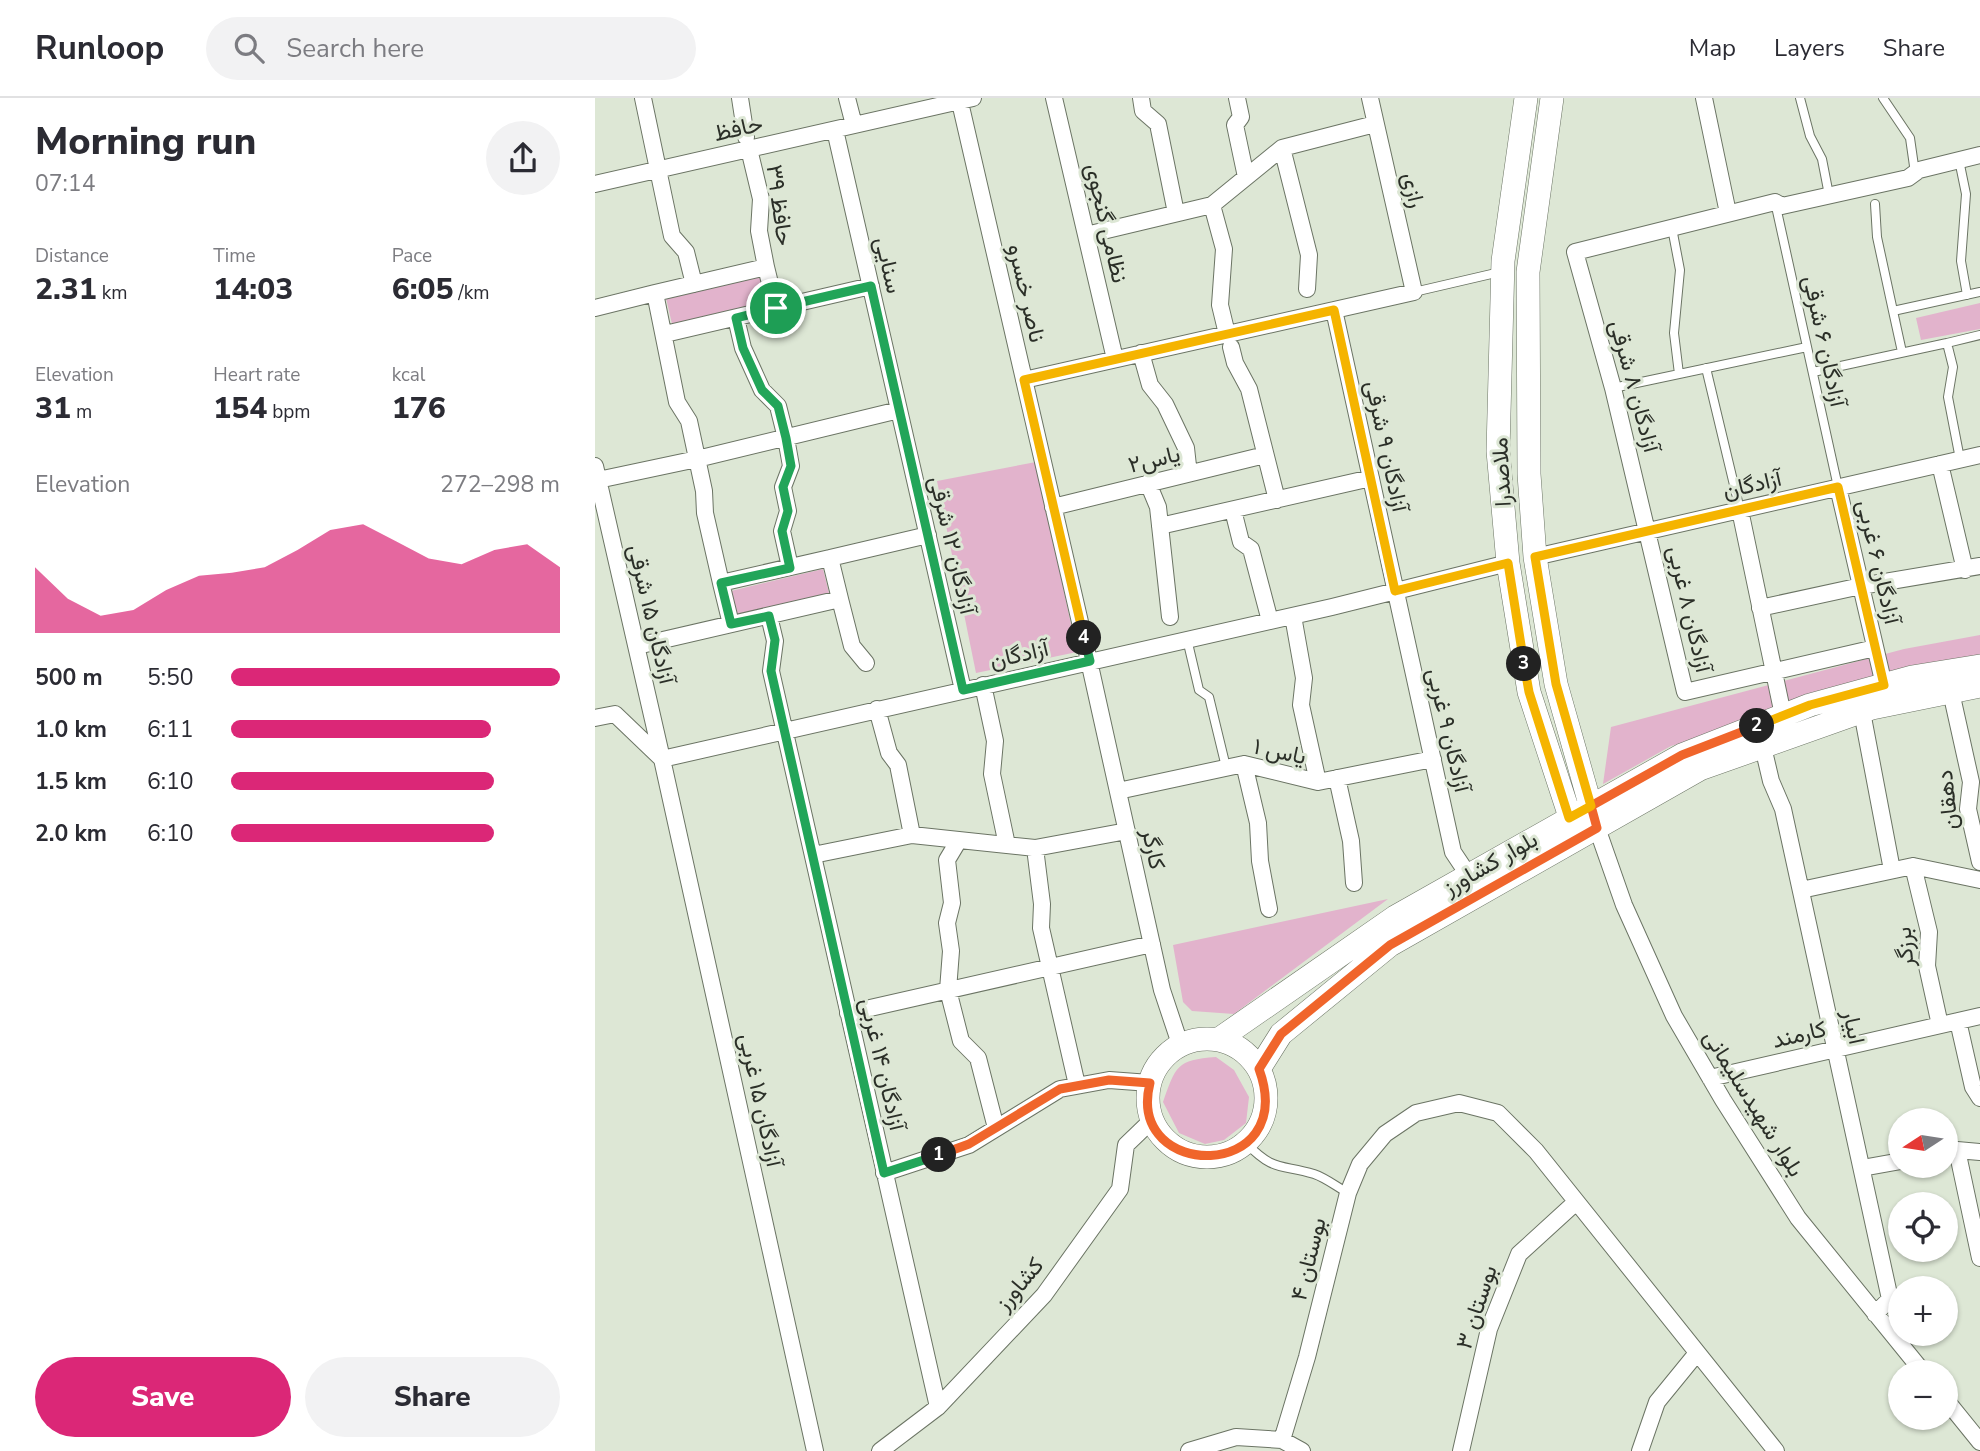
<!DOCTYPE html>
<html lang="en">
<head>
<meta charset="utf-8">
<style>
	body { margin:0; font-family:"Nunito Sans",Vazirmatn,sans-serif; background:#f2f2f3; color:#2b2b33; height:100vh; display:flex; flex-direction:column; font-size:26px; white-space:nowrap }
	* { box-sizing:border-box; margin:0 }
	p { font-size:23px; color:#7c7c81 }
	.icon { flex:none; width:38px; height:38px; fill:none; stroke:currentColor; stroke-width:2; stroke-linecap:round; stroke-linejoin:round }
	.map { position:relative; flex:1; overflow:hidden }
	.side { display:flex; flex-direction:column; background:#fff; width:595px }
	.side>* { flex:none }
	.needle { width:46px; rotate:258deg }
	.fabs { position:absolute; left:1293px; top:1010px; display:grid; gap:14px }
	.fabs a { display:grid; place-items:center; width:70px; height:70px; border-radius:50%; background:#fff; box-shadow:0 2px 5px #0004; font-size:35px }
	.pin { position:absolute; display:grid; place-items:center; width:60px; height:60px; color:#fff; margin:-30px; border:4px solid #fff; border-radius:50%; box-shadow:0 2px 7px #0007 }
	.km { position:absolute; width:35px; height:35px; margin:-18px; border-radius:50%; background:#222; color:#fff; font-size:19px; line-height:35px; text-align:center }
	.round { display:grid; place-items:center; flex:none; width:74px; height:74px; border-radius:37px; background:#f2f2f3 }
	.summary { display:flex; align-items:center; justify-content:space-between; height:119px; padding:0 35px }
	h1 { font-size:38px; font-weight:800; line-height:52px }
	.figures { display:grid; grid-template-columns:repeat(3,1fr); gap:10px; height:119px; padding:7px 35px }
	.figures div { display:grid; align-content:center }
	.figures b { font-size:30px; font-weight:800 }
	.figures small { font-size:19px; font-weight:400 }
	.figures p { font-size:19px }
	.chart { height:196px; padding:14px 35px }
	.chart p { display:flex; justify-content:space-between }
	.chart svg { width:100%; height:126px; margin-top:7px; fill:#db2777; opacity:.7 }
	.primary-button { display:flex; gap:14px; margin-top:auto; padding:14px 35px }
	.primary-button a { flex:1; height:80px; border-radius:42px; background:#db2777; color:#fff; font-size:28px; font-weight:800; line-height:80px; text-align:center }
	.primary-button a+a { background:#f2f2f3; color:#2b2b33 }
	ul { padding:0 35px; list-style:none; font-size:23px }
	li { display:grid; grid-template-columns:112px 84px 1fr; align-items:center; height:52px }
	li i { height:18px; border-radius:9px; background:#db2777 }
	header { display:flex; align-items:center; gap:42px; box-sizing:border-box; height:98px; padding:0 35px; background:#fff; border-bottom:2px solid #e1e1e2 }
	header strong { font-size:33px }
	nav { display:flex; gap:38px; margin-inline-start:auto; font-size:24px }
	.search { width:490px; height:63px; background:#f2f2f3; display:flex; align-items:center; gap:18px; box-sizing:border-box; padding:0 24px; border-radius:38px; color:#7c7c81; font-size:26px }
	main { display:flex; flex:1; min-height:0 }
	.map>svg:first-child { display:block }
	.green { fill:#e2b3cc }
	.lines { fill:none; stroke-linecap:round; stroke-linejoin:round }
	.lane-casing { stroke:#6b7464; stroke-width:10 }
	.street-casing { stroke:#6b7464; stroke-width:18 }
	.secondary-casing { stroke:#6b7464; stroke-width:24 }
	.lane { stroke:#fff; stroke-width:8 }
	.street { stroke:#fff; stroke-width:16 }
	.secondary { stroke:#fff; stroke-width:23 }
	.split-1-casing { stroke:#fff; stroke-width:14 }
	.split-2-casing { stroke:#fff; stroke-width:14 }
	.split-3-casing { stroke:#fff; stroke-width:14 }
	.split-4-casing { stroke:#fff; stroke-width:14 }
	.split-5-casing { stroke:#fff; stroke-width:14 }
	.split-1 { stroke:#22a559; stroke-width:9 }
	.split-2 { stroke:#f0652b; stroke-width:9 }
	.split-3 { stroke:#f5b400; stroke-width:9 }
	.split-4 { stroke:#f5b400; stroke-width:9 }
	.split-5 { stroke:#22a559; stroke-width:9 }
	.labels { text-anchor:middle; stroke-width:6; stroke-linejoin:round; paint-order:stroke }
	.street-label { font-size:23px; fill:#2b2f28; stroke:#dde7d5 }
</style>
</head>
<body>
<header>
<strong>Runloop</strong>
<div class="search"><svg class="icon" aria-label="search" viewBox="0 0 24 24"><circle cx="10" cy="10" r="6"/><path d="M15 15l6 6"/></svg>Search here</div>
<nav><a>Map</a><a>Layers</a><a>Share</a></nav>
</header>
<main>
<section class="side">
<div class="summary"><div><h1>Morning run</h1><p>07:14</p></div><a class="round"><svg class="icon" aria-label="share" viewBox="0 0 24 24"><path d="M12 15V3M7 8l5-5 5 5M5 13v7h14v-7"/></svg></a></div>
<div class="figures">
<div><p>Distance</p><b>2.31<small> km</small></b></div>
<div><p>Time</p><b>14:03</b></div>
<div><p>Pace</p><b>6:05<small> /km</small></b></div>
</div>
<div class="figures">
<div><p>Elevation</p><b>31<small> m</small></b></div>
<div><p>Heart rate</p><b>154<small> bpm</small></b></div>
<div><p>kcal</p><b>176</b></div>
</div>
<div class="chart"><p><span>Elevation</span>272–298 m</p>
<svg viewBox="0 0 160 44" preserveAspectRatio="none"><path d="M0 44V21L10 32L20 38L30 36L40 29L50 24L60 23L70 21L80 15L90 8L100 6L110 12L120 18L130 20L140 15L150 13L160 21V44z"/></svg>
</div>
<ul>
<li><b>500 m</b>5:50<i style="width:100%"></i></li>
<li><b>1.0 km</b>6:11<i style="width:79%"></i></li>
<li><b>1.5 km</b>6:10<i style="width:80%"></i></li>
<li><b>2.0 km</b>6:10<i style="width:80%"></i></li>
</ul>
<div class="primary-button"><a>Save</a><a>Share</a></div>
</section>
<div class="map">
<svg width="1385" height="1353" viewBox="0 0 1385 1353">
	<rect width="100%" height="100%" fill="#dde7d5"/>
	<path class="green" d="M165,178L171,204L77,226L71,200Z
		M1385,205V231L1326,242L1321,220Z
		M441,364L482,554L381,575L342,383Z
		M228,471L234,495L142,517L136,493Z
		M1385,537V567L1289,587L1076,648L1008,686L1016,629L1309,551Z
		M793,801L639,916L597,913L588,904L578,847Z
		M621,959L639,972L654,999L651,1025L629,1042L610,1046L584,1035L568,1004C581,968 581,962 621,959Z"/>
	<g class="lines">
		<g class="lane-casing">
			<path id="lane" d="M1205,0L1215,38L1227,61L1234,97
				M1288,0L1315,40L1320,75
				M1364,62L1371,96L1366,163L1372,197
				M1180,104L1243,389
				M1280,106L1282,139L1298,213L1385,194
				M1077,130L1085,172L1079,235L1084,276
				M819,194L905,174
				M1298,213L1307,254
				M1111,270L1145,412
				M1218,274L1352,245
				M1018,290L1212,249
				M1365,361L1353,299L1358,269L1352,245L1385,237
				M592,541L604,592L614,599L631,669
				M651,1045C679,1074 685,1066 719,1076C731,1080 742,1089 753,1095"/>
		</g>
		<g class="street-casing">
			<path id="street" d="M48,0L77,138L91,154L99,186
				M145,0L151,39
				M252,0L259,27
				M364,0L494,563L567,892L585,946
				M459,0L520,261
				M546,0L548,13L563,26L581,115
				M642,0L646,19L640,27L651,79
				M1109,0L1133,115
				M240,32L368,592
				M687,50L714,157L712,191
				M154,51L166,101L164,133L171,169
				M0,86L378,0
				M617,107L629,151L625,207L632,236
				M491,137L617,107L687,50L780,26
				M0,210L60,195
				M181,210L276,188
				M739,212L858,754L874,778
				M141,220L148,250L167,292L183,308L191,340L196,368L188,389L193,413L187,433L195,469
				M70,236L181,210L171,169L60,195L82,304L94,323L109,393L110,415L126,485
				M636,249L640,265L654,291L682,402
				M546,255L555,287L570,306L591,350L593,368
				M429,282L819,194L775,0
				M1345,366L1370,472
				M0,368L67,661L220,1353
				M3,382L102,361L304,312
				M553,385L563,409L575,519
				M1243,389L1289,587
				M458,409L670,357
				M638,412L646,444L656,451L675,523
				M1145,412L1188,617
				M565,428L776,380
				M940,459L1385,357
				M235,460L333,437
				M245,501L257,548L271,565
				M1165,510L1266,488L1385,468
				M174,518L180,543L176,573L343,1309
				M698,518L709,580L706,607L723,684
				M42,548L245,501L235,460L126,485L136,526
				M1280,550L1090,594L1018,290L980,154L1180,104L1187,108L1313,80L1324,72L1385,57
				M388,587L400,643L397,676L412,747
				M1356,594L1376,684L1373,711L1385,764
				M282,611L294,655L303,667L317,737
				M1267,614L1297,772
				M0,620L20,616L67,661
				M1168,649L1176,683L1188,711L1295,1201L1280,1216
				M67,661L737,509L913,465
				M649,666L663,725L665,763L674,811
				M742,680L756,743L759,785
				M523,693L649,666L723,684L838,661
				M1002,730L1029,807L1079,918L1128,1002L1203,1120L1328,1274
				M364,742L352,762L357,805L352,825L356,853L353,892L366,943L383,960L401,1030
				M440,750L447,806L446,830L482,987
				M218,757L317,737L440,750L532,733
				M1318,768L1334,834L1332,868L1345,927
				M1206,792L1318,768L1385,782
				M253,915L557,846
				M1363,923L1378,989L1385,1000
				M1115,980L1385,918
				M1362,1052L1385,1160
				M1351,1054L1362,1052L1385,1054
				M1267,1070L1306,1063
				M289,1075L374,1047L465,991L514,982L555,985
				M1351,1302L1385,1344
				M687,1342L712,1259L753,1095L765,1066L790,1036L821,1015L864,1005L903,1015L941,1053L1181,1353
				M285,1353L343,1309L449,1197L525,1091L531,1047L557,1022
				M594,1353L641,1339L687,1342L707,1353
				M866,1353L894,1231L924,1156L981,1104
				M1045,1353L1062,1304L1102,1255"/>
		</g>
		<g class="secondary-casing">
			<path id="secondary" d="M931,0L908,163L903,353L913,465L934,594L979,731
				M957,0L933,174L934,376L940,459L961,586L999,720
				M553 1000a59 59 0 1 1 118 0a59 59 0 1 1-118 0Z
				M624,941L800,819L1087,657L1215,607L1317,579L1385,568
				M664,971L686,936L795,847L1105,671L1277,610L1385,588"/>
		</g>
		<use href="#lane" class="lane"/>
		<use href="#street" class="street"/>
		<use href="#secondary" class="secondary"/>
	</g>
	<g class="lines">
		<g class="split-1-casing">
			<path id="split-1" d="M181,210L141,220L148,250L167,292L183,308L191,340L196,368L188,389L193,413L187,433L195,470L126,485L136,526L174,518L180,542L176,573L289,1075L344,1057"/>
		</g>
		<g class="split-2-casing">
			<path id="split-2" d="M344,1057L374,1046L465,991L514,982L555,985C530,1084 705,1084 664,971L686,936L795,847L1002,730L996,708L1087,657L1162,628"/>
		</g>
		<g class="split-3-casing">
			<path id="split-3" d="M929,566L934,594L974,720L996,708L961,586L940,459L1243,389L1289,587L1215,607L1162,628"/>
		</g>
		<g class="split-4-casing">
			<path id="split-4" d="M489,540L429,282L739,212L800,493L913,465L929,566"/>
		</g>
		<g class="split-5-casing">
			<path id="split-5" d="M181,210L276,188L368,592L495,563L489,540"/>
		</g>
		<use href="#split-1" class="split-1"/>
		<use href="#split-2" class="split-2"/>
		<use href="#split-3" class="split-3"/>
		<use href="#split-4" class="split-4"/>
		<use href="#split-5" class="split-5"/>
	</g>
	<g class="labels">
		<g class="street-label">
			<text transform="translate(143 30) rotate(-13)" y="8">حافظ</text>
			<text transform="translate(819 92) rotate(77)" y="8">رازی</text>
			<text transform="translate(185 107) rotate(82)" y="8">حافظ ۳۹</text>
			<text transform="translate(512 125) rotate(77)" y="8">نظامی گنجوی</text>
			<text transform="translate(294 167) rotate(77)" y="8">سنایی</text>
			<text transform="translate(432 195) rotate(77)" y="8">ناصر خسرو</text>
			<text transform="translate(1230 243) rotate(78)" y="8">آزادگان ۶ شرقی</text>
			<text transform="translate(1040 288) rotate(75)" y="8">آزادگان ۸ شرقی</text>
			<text transform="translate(792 348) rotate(78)" y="8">آزادگان ۹ شرقی</text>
			<text transform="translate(559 361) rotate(-14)" y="8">یاس۲</text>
			<text transform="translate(906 374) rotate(-93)" y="8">ملاصدرا</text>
			<text transform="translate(1157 386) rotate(-13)" y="8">آزادگان</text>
			<text transform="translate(358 447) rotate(77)" y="8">آزادگان ۱۲ شرقی</text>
			<text transform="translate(1284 464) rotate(77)" y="8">آزادگان ۶ غربی</text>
			<text transform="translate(1095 511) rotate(77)" y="8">آزادگان ۸ غربی</text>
			<text transform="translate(57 516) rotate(77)" y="8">آزادگان ۱۵ شرقی</text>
			<text transform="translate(424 556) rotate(-13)" y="8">آزادگان</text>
			<text transform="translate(854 632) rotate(77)" y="8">آزادگان ۹ غربی</text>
			<text transform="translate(685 653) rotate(12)" y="8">یاس ۱</text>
			<text transform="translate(1352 702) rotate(-96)" y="8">دهقان</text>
			<text transform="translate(559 751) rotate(78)" y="8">کارگر</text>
			<text transform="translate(895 765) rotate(-30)" y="8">بلوار کشاورز</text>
			<text transform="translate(1309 849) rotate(-94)" y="8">برزگر</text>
			<text transform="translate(1259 929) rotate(78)" y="8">ابیار</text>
			<text transform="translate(1204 936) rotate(-13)" y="8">کارمند</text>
			<text transform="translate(288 966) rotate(77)" y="8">آزادگان ۱۴ غربی</text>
			<text transform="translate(166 1002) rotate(78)" y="8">آزادگان ۱۵ غربی</text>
			<text transform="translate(1159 1005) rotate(58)" y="8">بلوار شهیدسلیمانی</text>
			<text transform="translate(713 1161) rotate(-76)" y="8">بوستان ۴</text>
			<text transform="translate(424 1186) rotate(-50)" y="8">کشاورز</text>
			<text transform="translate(881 1209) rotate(-72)" y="8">بوستان ۳</text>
		</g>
	</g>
</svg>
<div class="fabs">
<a><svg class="needle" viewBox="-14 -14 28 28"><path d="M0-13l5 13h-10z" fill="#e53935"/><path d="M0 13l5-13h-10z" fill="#7c7c81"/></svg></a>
<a><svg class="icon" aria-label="locate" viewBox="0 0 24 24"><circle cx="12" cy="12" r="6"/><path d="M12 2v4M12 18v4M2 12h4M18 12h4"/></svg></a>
<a>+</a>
<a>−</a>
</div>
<div class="pin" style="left:181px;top:210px;background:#1e9e55"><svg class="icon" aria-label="arrive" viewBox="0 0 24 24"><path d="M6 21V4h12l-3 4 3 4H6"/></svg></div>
<b class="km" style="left:344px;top:1057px">1</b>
<b class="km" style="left:1162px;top:628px">2</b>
<b class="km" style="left:929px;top:566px">3</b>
<b class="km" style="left:489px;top:540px">4</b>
</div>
</main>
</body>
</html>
